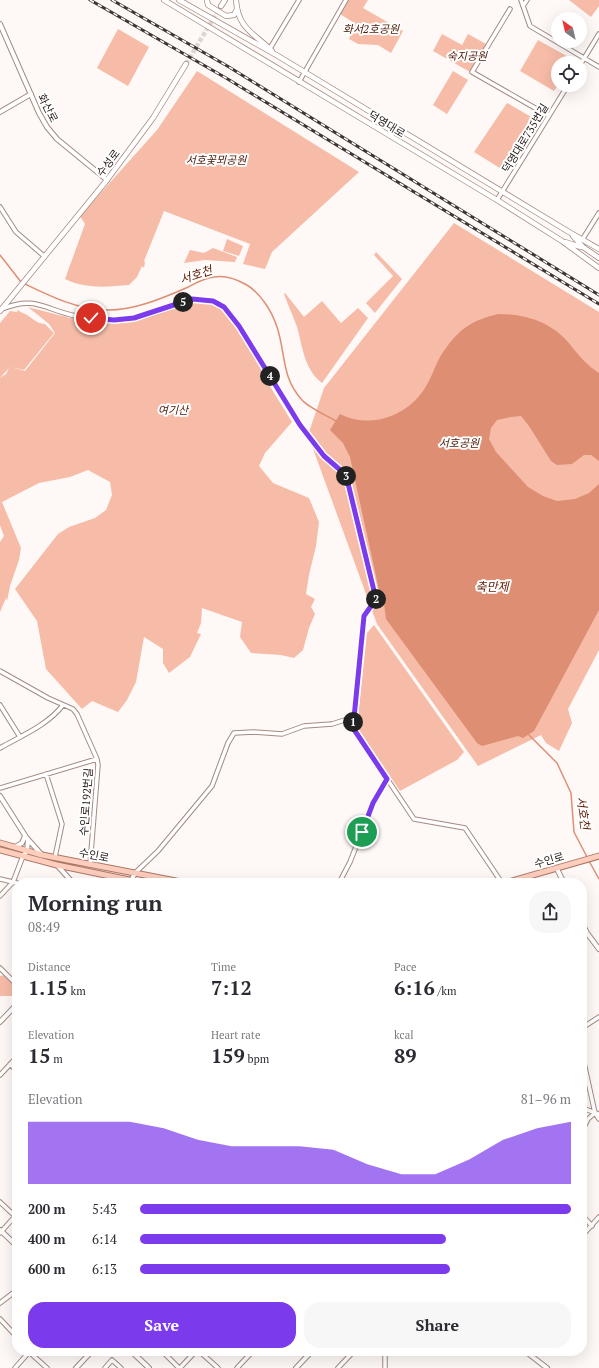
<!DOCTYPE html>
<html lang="en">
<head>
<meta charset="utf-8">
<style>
	body { margin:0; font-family:"PT Serif","Noto Sans KR",serif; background:#f7f7f7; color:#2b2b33; height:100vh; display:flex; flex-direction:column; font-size:15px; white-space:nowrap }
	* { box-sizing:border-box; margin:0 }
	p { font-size:13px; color:#7c7c81 }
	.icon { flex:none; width:22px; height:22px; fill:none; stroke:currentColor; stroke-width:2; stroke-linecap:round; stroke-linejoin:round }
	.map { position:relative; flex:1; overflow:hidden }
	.drawer { position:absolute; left:12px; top:878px; width:575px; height:478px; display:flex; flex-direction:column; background:#fff; border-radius:16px; box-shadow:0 4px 16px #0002 }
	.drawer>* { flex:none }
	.needle { width:26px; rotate:326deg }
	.buttons { position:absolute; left:551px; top:12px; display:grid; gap:8px }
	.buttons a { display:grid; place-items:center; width:36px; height:36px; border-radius:50%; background:#fff; box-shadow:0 4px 16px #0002; font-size:20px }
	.pin { position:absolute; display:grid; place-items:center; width:34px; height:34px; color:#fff; margin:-17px; border:2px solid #fff; border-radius:50%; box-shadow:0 1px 4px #0007 }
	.km { position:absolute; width:20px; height:20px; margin:-10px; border-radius:50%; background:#222; color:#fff; font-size:11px; line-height:20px; text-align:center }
	.round { display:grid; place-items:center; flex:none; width:42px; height:42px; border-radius:16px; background:#f7f7f7 }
	.headline { display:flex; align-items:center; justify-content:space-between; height:68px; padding:0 16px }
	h1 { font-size:22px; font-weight:700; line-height:30px }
	.stats { display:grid; grid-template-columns:repeat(3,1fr); gap:6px; height:68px; padding:4px 16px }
	.stats div { display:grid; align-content:center }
	.stats b { font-size:20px; font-weight:700 }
	.stats small { font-size:11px; font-weight:400 }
	.stats p { font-size:11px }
	.chart { height:112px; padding:8px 16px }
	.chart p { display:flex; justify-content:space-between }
	.chart svg { width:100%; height:72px; margin-top:4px; fill:#7c3aed; opacity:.7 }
	.primary-button { display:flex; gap:8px; margin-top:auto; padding:8px 16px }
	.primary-button a { flex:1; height:46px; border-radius:16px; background:#7c3aed; color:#fff; font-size:16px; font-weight:700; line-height:46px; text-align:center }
	.primary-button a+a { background:#f7f7f7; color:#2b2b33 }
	ul { padding:0 16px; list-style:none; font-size:13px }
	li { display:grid; grid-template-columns:64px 48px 1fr; align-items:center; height:30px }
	li i { height:10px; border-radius:5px; background:#7c3aed }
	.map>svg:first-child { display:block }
	.green { fill:#f6bca8 }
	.water { fill:#de8e73 }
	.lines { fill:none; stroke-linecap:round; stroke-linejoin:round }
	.stream { stroke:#de8e73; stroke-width:1.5 }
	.secondary-tunnel { stroke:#ddd6d4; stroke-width:4.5; stroke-dasharray:4.5 2; stroke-linecap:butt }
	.minor-casing { stroke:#a48b82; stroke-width:5.5 }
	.tertiary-casing { stroke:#a48b82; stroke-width:6 }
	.secondary-casing { stroke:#a48b82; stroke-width:6 }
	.primary-casing { stroke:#af7866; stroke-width:7 }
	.minor { stroke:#fff; stroke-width:3.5 }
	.tertiary { stroke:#fff; stroke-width:4 }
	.secondary { stroke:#fff; stroke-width:4.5 }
	.primary { stroke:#fdcebe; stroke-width:5 }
	.rail-casing { stroke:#3e3431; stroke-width:3 }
	.rail { stroke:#fff; stroke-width:1.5; stroke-dasharray:4.5; stroke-linecap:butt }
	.route-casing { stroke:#fff; stroke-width:8 }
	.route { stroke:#7c3aed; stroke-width:5 }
	.labels { text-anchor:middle; stroke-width:4; stroke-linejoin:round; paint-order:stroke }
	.park-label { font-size:11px; font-style:italic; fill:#4b1906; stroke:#fff }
	.street-label { font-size:11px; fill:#211714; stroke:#fff }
	.water-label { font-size:12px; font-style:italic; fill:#621c00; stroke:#fff }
</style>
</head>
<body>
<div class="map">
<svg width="599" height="1368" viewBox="0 0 599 1368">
	<rect width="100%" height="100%" fill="#fef8f6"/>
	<path class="green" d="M348,0H368L363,8L403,31L391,53L378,45L358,44L349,39L356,24L340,14Z
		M569,0H599V6L591,17Z
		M118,29L149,47L128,86L97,68Z
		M442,34L462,45L468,34L486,44L470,72L433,51Z
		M538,40L572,59L571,63H558V85L554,91L520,71Z
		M197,71L359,172L272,252L265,269L243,264L250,244L164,211L144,261L145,262L144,268L142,266L137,277L129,285C107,287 85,289 65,279L85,224L80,216L157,130Z
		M453,71L468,80L447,114L433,105Z
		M507,103L533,118L534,122L503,170L474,152Z
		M454,223L599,312V650L568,709L572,723L559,751L546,743L541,735L478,766L377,624L308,435L324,388Z
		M227,239L243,246L239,256L223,251Z
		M213,248L237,257L235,262L205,260L184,263L190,250L204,253Z
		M376,252L402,279L375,313L366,303L393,276L374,255Z
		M285,293L304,317L322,301L341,323L358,308L368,318L322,383C304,369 303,348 297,327C293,316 288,305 284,294Z
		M196,300L212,304L224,311L242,334L271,388L292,422L265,453L259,466L273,483L309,498L319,522L316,546L309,575L306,594L315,599L311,607L315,614L309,628L303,650L294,658L281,655L251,653L240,637L242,622L202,608L201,623L197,633L201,634L190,657L169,673L163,663V649L144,637L136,682L127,700L118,712L92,701L82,709L46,669L37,621L15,589L58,534L69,527L95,518L106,510L112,495L110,482L88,470L70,477L39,483L2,502L21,548L19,560L10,586L7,601L6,598L0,612V542L4,536L0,525V378L6,374L9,368L0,378V323L10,311L17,312L18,310C21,313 24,313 27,315C35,320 36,323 45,324L54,333L24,370L11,367L25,371L55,333L49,324L28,307L70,318L121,322Z
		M374,625L464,752L457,760L400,791L357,727L367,633Z
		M5,975L17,986L13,996H0V976Z"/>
	<path class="water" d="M498,314C527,314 554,323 572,347C580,357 588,366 599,373V461L591,455H584L572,464L557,465L551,461L529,426L521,416L511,417L497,420L491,428L489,439L496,452L528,487L543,496L557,501L575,499L589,493L599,484V610L534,731L523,738L518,736L482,746L477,743L386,619L384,604L379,590L350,457L343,443L330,430L340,414C369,429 405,417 423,391C433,377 436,360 446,348C461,327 474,320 498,314Z"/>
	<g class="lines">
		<path class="stream" d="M0,255L21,282
			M25,284C50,296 76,309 105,310C132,311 161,299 186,288C195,284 203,278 214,277C225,275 236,279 245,284C253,288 260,296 265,303C270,310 274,318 277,327C286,354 281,377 302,400C308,407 327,416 336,421
			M529,735L557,763L571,793L574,832L587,857
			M589,861L599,879"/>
		<path class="secondary-tunnel" d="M186,64L219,9"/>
		<g class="minor-casing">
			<path id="minor" d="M521,0L530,26L599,67
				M523,6L527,0
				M510,9L472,72L549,116
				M269,50L299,0
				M580,65L599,34
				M299,82L346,0
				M497,200L568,85
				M0,207L16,232L44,256
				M582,240L599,213
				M2,309C36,295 45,310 76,316C88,319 101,319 113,320C140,321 167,308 192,299H200L213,301L224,307L239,326L300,425L325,456L346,475L376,599L364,616L353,728L414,819L465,828L502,883
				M0,671L48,698L73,709L77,714L97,759L98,765L90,865
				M0,705L20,737
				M0,748C21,736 48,725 63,705
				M46,774L62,824L55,857
				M0,788L97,759
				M135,873L158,851L212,786L228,743L234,733L254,732L282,734L304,726L332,724L354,717
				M0,879L17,883
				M339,883L350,862L373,803L387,779
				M0,896L13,882L23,856
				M0,968L17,985
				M582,1028L599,1017
				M582,1054L595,1113L599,1119
				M10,1064L17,1071
				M0,1075L17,1057
				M582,1108L599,1114
				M582,1131L588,1119L595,1113
				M0,1202L17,1218
				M582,1215L592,1226
				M0,1233L17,1214
				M582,1236L599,1217
				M0,1303L17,1290
				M0,1319L17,1337
				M28,1351L47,1368
				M162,1351L179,1368
				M199,1351L218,1368
				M385,1351V1368
				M15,1368L30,1351
				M105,1368L112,1360L121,1368
				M180,1368L196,1351
				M237,1368L253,1351
				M338,1368L354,1351"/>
		</g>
		<g class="tertiary-casing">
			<path id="tertiary" d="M0,24L39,113L47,127L57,139L107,180
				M0,112L31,94
				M0,796L28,840L27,851L23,856
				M15,847L22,843L25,836L42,855
				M57,865L73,883
				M557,869L564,883
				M130,883L135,873
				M582,923L587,933L599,949
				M0,1022L17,1004
				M0,1230L17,1246
				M131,1351L149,1368
				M525,1351L547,1368
				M76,1368L92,1351
				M296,1368L312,1351"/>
		</g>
		<g class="secondary-casing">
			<path id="secondary" d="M164,0L497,200L562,241L599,268
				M179,0L278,56L569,232L599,249
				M207,0L208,5L226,16L234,15L237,9
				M236,0C238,29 254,33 272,51
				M221,6L225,0
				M573,236L583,247L599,258
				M565,242L581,247
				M0,311L107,180L153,118L186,64"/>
		</g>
		<g class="primary-casing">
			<path id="primary" d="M0,843L42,855L186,883
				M0,850L57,865L144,883
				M505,883L599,856"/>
		</g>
		<use href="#minor" class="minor"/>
		<use href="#tertiary" class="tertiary"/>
		<use href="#secondary" class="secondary"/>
		<use href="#primary" class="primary"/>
		<g class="rail-casing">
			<path id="rail" d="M90,0L226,78L599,304
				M112,0L229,67L599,295"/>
		</g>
		<use href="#rail" class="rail"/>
	</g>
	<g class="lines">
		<g class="route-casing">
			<path id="route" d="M91,318L114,320L134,318L192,299L213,301L224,307L239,326L300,425L324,456L346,475L376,599L364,616L353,728L387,779L373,803L362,832"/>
		</g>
		<use href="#route" class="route"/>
	</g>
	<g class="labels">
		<g class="park-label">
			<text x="371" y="33">화서2호공원</text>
			<text x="467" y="60">숙지공원</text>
			<text x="216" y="164">서호꽃뫼공원</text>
			<text x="173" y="414">여기산</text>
			<text x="459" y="447">서호공원</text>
		</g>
		<g class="street-label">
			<text transform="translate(48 108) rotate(63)" y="4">화산로</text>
			<text transform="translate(387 124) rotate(31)" y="4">덕영대로</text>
			<text transform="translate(525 138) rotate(-59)" y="4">덕영대로735번길</text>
			<text transform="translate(108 163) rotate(-53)" y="4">수성로</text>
			<text transform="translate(86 802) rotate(-86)" y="4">수인로192번길</text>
			<text transform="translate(94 855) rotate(11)" y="4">수인로</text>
			<text transform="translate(549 860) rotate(-16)" y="4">수인로</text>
		</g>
		<g class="water-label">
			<text transform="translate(196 275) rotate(-18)" y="4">서호천</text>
			<text x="492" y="591">축만제</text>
			<text transform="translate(583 813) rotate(82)" y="4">서호천</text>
		</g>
	</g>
</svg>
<div class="buttons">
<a><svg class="needle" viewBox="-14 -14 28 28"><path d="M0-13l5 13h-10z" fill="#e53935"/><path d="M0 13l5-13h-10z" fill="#7c7c81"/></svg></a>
<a><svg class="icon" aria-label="locate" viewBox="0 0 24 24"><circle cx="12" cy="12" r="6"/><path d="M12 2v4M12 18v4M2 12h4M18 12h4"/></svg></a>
</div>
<div class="pin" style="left:362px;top:832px;background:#1e9e55"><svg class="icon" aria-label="arrive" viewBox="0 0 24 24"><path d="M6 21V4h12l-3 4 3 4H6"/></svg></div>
<div class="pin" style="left:91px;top:318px;background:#d93025"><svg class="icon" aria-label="check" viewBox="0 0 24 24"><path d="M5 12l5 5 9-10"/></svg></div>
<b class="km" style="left:353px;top:722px">1</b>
<b class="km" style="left:376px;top:599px">2</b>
<b class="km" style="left:346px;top:476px">3</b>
<b class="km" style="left:270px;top:376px">4</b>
<b class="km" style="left:183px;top:302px">5</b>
<section class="drawer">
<div class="headline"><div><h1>Morning run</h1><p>08:49</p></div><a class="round"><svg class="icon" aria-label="share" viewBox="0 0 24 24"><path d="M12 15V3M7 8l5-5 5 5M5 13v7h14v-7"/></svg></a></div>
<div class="stats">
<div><p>Distance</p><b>1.15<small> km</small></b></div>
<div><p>Time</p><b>7:12</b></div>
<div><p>Pace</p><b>6:16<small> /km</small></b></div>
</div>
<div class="stats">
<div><p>Elevation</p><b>15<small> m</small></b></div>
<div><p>Heart rate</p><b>159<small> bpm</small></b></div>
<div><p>kcal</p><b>89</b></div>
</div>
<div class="chart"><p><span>Elevation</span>81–96 m</p>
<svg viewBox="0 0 160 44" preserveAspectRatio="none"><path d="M0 44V6L10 6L20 6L30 6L40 10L50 17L60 21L70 21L80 21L90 23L100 32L110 38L120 38L130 29L140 17L150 10L160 6V44z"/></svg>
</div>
<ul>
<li><b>200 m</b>5:43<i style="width:100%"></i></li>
<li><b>400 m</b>6:14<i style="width:71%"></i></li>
<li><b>600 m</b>6:13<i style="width:72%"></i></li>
</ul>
<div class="primary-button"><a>Save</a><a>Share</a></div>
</section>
</div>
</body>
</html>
